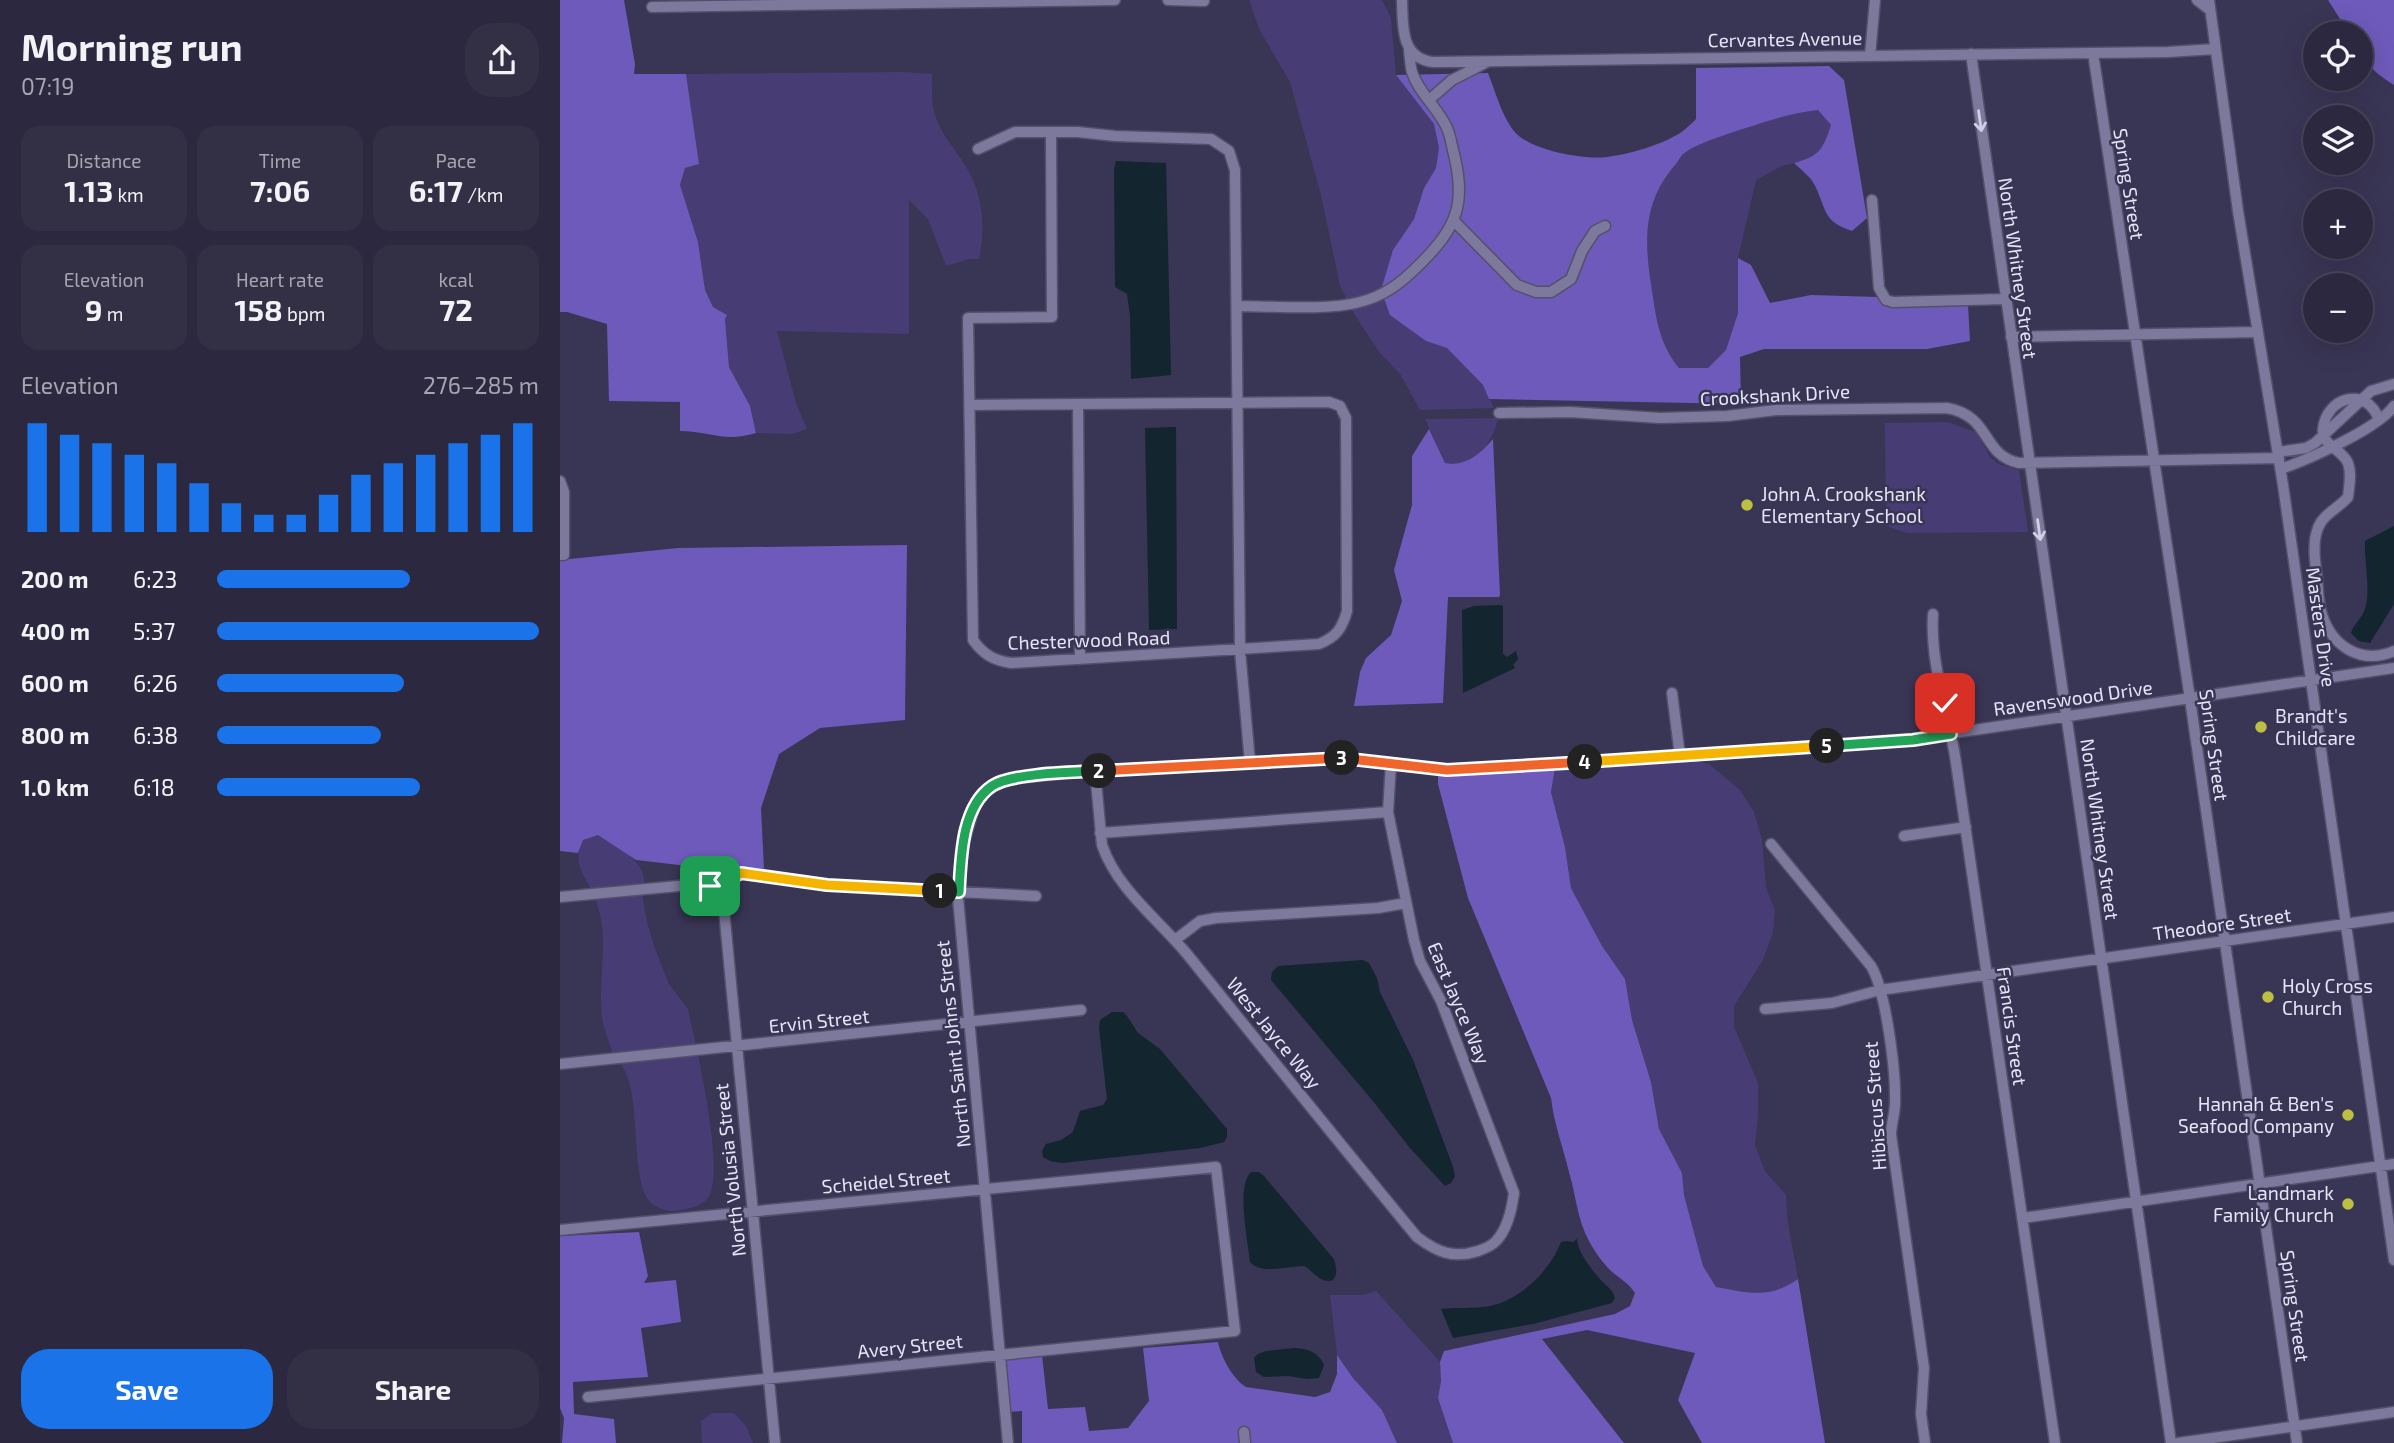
<!DOCTYPE html>
<html lang="en">
<head>
<meta charset="utf-8">
<style>
	body { margin:0; font-family:"Exo 2",sans-serif; background:#333046; color:#f1f3f6; height:100vh; display:flex; flex-direction:column; font-size:26px; white-space:nowrap }
	* { box-sizing:border-box; margin:0 }
	p { font-size:23px; color:#a6a6b0 }
	.icon { flex:none; width:38px; height:38px; fill:none; stroke:currentColor; stroke-width:2; stroke-linecap:round; stroke-linejoin:round }
	.map { position:relative; flex:1; overflow:hidden }
	.drawer { display:flex; flex-direction:column; background:#2b283f; width:560px }
	.drawer>* { flex:none }
	.tools { position:absolute; left:1743px; top:21px; display:grid; gap:14px }
	.tools a { display:grid; place-items:center; width:70px; height:70px; border-radius:50%; background:#2b283f; box-shadow:0 7px 28px #0002,0 0 0 2px #474459; font-size:35px }
	.pin { position:absolute; display:grid; place-items:center; width:60px; height:60px; color:#fff; margin:-30px; border-radius:14px; box-shadow:0 4px 10px #0006 }
	.km { position:absolute; width:35px; height:35px; margin:-18px; border-radius:50%; background:#222; color:#fff; font-size:19px; line-height:35px; text-align:center }
	.round { display:grid; place-items:center; flex:none; width:74px; height:74px; border-radius:28px; background:#333046 }
	.head { display:flex; align-items:center; justify-content:space-between; height:119px; padding:0 21px }
	h1 { font-size:38px; font-weight:700; line-height:52px }
	.metrics { display:grid; grid-template-columns:repeat(3,1fr); gap:10px; height:119px; padding:7px 21px }
	.metrics div { display:grid; align-content:center; border-radius:18px; background:#333046; text-align:center }
	.metrics b { font-size:30px; font-weight:700 }
	.metrics small { font-size:19px; font-weight:400 }
	.metrics p { font-size:19px }
	.chart { height:196px; padding:14px 21px }
	.chart p { display:flex; justify-content:space-between }
	.chart svg { width:100%; height:126px; margin-top:7px; stroke:#1a73e8; stroke-width:6 }
	.button { display:flex; gap:14px; margin-top:auto; padding:14px 21px }
	.button a { flex:1; height:80px; border-radius:28px; background:#1a73e8; color:#fff; font-size:28px; font-weight:700; line-height:80px; text-align:center }
	.button a+a { background:#333046; color:#f1f3f6 }
	ul { padding:0 21px; list-style:none; font-size:23px }
	li { display:grid; grid-template-columns:112px 84px 1fr; align-items:center; height:52px }
	li i { height:18px; border-radius:9px; background:#1a73e8 }
	main { display:flex; flex:1; min-height:0 }
	.map>svg:first-child { display:block }
	.green { fill:#473d74 }
	.forest { fill:#6e5aba }
	.water { fill:#13252e }
	.lines { fill:none; stroke-linecap:round; stroke-linejoin:round }
	.minor-casing { stroke:#54506a; stroke-width:13 }
	.minor { stroke:#7d799c; stroke-width:10 }
	.oneway { stroke:#d1cfe6 }
	.split-1-casing { stroke:#fff; stroke-width:14 }
	.split-2-casing { stroke:#fff; stroke-width:14 }
	.split-3-casing { stroke:#fff; stroke-width:14 }
	.split-4-casing { stroke:#fff; stroke-width:14 }
	.split-5-casing { stroke:#fff; stroke-width:14 }
	.split-6-casing { stroke:#fff; stroke-width:14 }
	.split-1 { stroke:#f5b400; stroke-width:9 }
	.split-2 { stroke:#22a559; stroke-width:9 }
	.split-3 { stroke:#f0652b; stroke-width:9 }
	.split-4 { stroke:#f0652b; stroke-width:9 }
	.split-5 { stroke:#f5b400; stroke-width:9 }
	.split-6 { stroke:#22a559; stroke-width:9 }
	.poi-dot { fill:#bdbf43; stroke:#393554; stroke-width:2.5 }
	.labels { text-anchor:middle; stroke-width:5; stroke-linejoin:round; paint-order:stroke }
	.street-label { font-size:19px; fill:#e6e4f8; stroke:#393554 }
	.poi-label { font-size:19px; fill:#e6e4f8; stroke:#393554; text-anchor:start }
</style>
</head>
<body>
<main>
<section class="drawer">
<div class="head"><div><h1>Morning run</h1><p>07:19</p></div><a class="round"><svg class="icon" aria-label="share" viewBox="0 0 24 24"><path d="M12 15V3M7 8l5-5 5 5M5 13v7h14v-7"/></svg></a></div>
<div class="metrics">
<div><p>Distance</p><b>1.13<small> km</small></b></div>
<div><p>Time</p><b>7:06</b></div>
<div><p>Pace</p><b>6:17<small> /km</small></b></div>
</div>
<div class="metrics">
<div><p>Elevation</p><b>9<small> m</small></b></div>
<div><p>Heart rate</p><b>158<small> bpm</small></b></div>
<div><p>kcal</p><b>72</b></div>
</div>
<div class="chart"><p><span>Elevation</span>276–285 m</p>
<svg viewBox="0 0 160 44" preserveAspectRatio="none"><path d="M5 44V6M15 44V10M25 44V13M35 44V17M45 44V20M55 44V27M65 44V34M75 44V38M85 44V38M95 44V31M105 44V24M115 44V20M125 44V17M135 44V13M145 44V10M155 44V6"/></svg>
</div>
<ul>
<li><b>200 m</b>6:23<i style="width:60%"></i></li>
<li><b>400 m</b>5:37<i style="width:100%"></i></li>
<li><b>600 m</b>6:26<i style="width:58%"></i></li>
<li><b>800 m</b>6:38<i style="width:51%"></i></li>
<li><b>1.0 km</b>6:18<i style="width:63%"></i></li>
</ul>
<div class="button"><a>Save</a><a>Share</a></div>
</section>
<div class="map">
<svg width="1834" height="1443" viewBox="0 0 1834 1443">
	<rect width="100%" height="100%" fill="#393554"/>
	<path class="green" d="M689,0H822L831,18L836,75L874,124L879,148L876,168L864,188L854,219L833,250L866,341L887,348L923,385L934,408L860,410L840,374L820,353L796,317L780,286L761,195L730,82L700,31Z
		M344,72L372,74C372,88 371,105 376,118C382,135 395,149 405,165C423,193 426,227 419,259H409L386,266L368,219L349,200V334L217,331L236,403L247,429L232,434L196,433L190,406L169,367L165,319L167,315L153,307L145,290L138,242L120,185L125,168L139,164L126,74Z
		M1258,110L1271,125L1263,148L1250,159L1222,166L1196,180L1178,258V313L1166,350L1148,368H1119C1098,342 1096,316 1091,284C1084,238 1084,200 1116,164C1119,160 1122,154 1126,152C1138,143 1171,133 1186,128C1210,120 1232,113 1258,110Z
		M938,418C932,444 916,468 885,463L865,419Z
		M1387,422L1416,432L1430,457L1438,464L1459,470L1468,532L1347,533L1329,527L1326,520L1325,423Z
		M1133,760L1149,764L1180,790L1194,812L1202,840L1206,888L1215,910L1213,932L1203,960L1174,1006V1027L1198,1083V1118L1195,1145L1205,1171L1226,1195C1226,1224 1234,1251 1238,1279C1209,1299 1189,1293 1156,1287L1143,1266L1124,1195L1122,1173L1099,1129L1091,1082L1072,1020L1065,979L1042,946L1011,888L1005,847L991,792L995,768Z
		M38,834C55,847 87,860 84,884L31,889C21,870 13,862 23,840Z
		M82,894L87,922L95,949L109,984L128,1009L136,1046L53,1055C50,1043 44,1030 42,1018C37,978 51,937 35,899Z
		M138,1055C143,1080 166,1187 145,1201C135,1208 127,1209 115,1211C109,1212 96,1208 91,1203C68,1179 84,1093 60,1063Z
		M816,1291L880,1362L881,1381L878,1398L893,1443H837L822,1410L793,1378L777,1355L770,1295H803Z
		M152,1413H174L186,1426L193,1443H142L141,1421Z"/>
	<path class="forest" d="M0,0H64L75,64L74,74H126L139,164L125,168L120,185L138,242L145,290L153,307L167,315L165,319L169,367L190,406L196,433C164,443 150,431 120,431V402L49,401L47,324L7,312H0Z
		M1768,0H1834V85C1811,70 1801,62 1801,33H1789Z
		M1269,66L1284,80L1307,218L1292,231C1261,221 1267,208 1254,184C1250,176 1241,170 1234,163C1260,156 1263,149 1271,125L1258,110C1232,113 1210,120 1186,128C1171,133 1138,143 1126,152C1122,154 1119,160 1116,164C1084,200 1084,238 1091,284C1096,316 1098,342 1119,368H1148L1166,350L1178,313V258L1191,265L1210,303L1251,295L1318,297L1326,306L1333,307L1408,305L1410,341L1367,349H1204L1180,357L1181,404L929,399L923,385L887,348L866,341L830,315L821,290L833,250L854,219L864,188L876,168L879,148L874,124L836,75L928,73C935,90 944,124 959,136C977,151 1024,160 1047,157C1070,154 1101,145 1120,133C1125,130 1131,124 1136,119V68Z
		M869,429L885,463C906,467 921,453 933,439L940,595L939,597H888L883,703L794,706L800,672L806,658L831,635L842,601L834,570L852,505V456Z
		M347,545L345,720L260,728L219,754L201,808L204,870L181,868L171,871L76,860L38,835L23,840L18,853L0,851V560L118,548Z
		M995,768L991,792L1005,847L1011,888L1042,946L1065,979L1072,1020L1091,1082L1099,1129L1122,1173L1124,1195L1143,1266L1156,1287C1189,1293 1209,1299 1238,1279L1265,1443H1142L1118,1400L1135,1353L1027,1330L982,1339L1064,1443H893L878,1398L881,1381L880,1362L884,1351L1055,1314L1070,1306L1075,1293C1067,1281 1061,1280 1051,1271C1043,1263 1034,1251 1029,1241C1017,1219 1016,1195 1009,1172C1003,1147 994,1124 991,1098L908,898L878,784V774Z
		M79,1232L88,1276L84,1283L116,1280L121,1322L81,1328L88,1377L13,1382L14,1414L54,1419L56,1443H2L4,1418L0,1408V1236Z
		M658,1342C661,1357 673,1379 686,1387L755,1397L770,1392L777,1374V1355L793,1378L822,1410L837,1443H689L687,1427L679,1428L681,1443H462V1411L449,1412L444,1359L482,1355L488,1409L525,1407L529,1431L568,1428L589,1401L583,1348Z"/>
	<path class="water" d="M556,161L606,163L611,375L571,379L570,315L567,294L555,287L554,169Z
		M616,427L617,629L589,630L585,428Z
		M1834,526V604L1810,643L1799,641L1791,633C1794,623 1802,619 1805,609C1811,591 1804,561 1805,541Z
		M941,605L943,606V654L947,657L956,651L958,659L953,665L955,668L903,693L902,610L914,606Z
		M803,960L809,963L817,978L820,992L854,1062L893,1167L895,1176L891,1183L885,1186L850,1148L812,1100L711,980L712,972L718,966Z
		M552,1012H563L567,1016L578,1033L600,1049L667,1129V1137L664,1142L640,1148L502,1163L490,1161L483,1157L482,1151L486,1144L501,1140L513,1132L520,1111L543,1105L547,1099L539,1028L540,1020Z
		M691,1172H699L704,1176L773,1258C778,1267 779,1286 763,1280C756,1277 751,1270 744,1266C728,1266 701,1275 690,1262C688,1241 676,1186 691,1172Z
		M1017,1239C1018,1252 1030,1268 1040,1279C1046,1286 1052,1288 1055,1298L1052,1303L973,1324L893,1338L881,1309C897,1307 913,1309 930,1306C960,1300 990,1271 1001,1242L1007,1241L1013,1242Z
		M735,1348C749,1349 758,1352 764,1365L759,1378L747,1379L729,1376L704,1377L696,1372L694,1358L698,1354L706,1351Z"/>
	<g class="lines">
		<g class="minor-casing">
			<path id="minor" d="M608,0L644,1
				M842,0C843,25 840,58 873,62L1608,52L1655,49
				M1637,0L1650,10
				M1649,0L1678,211L1723,485L1834,1260
				M92,7L555,0
				M1533,53L1630,699L1737,1443
				M1411,54L1611,1443
				M1310,56L1315,0
				M869,100L892,80L927,62
				M418,149L455,132H518L555,136L651,139L669,151L675,170L680,650L690,763
				M1312,200L1319,288L1326,300L1333,302L1445,299
				M894,221L957,285L976,292H991L1011,279L1022,251L1035,231L1045,226
				M677,306C713,306 766,311 800,302C824,296 841,283 858,266C899,226 907,202 892,146C891,140 889,132 886,126C877,107 858,92 852,72C850,65 850,57 849,50
				M1451,337L1697,332
				M410,405L769,402L780,406L786,418L787,611C782,629 776,637 759,644L451,663C433,660 424,655 413,640L408,318L492,317L491,132
				M518,405L520,659
				M939,413L1010,412L1100,418L1167,416L1216,410L1387,408C1432,416 1421,455 1459,463L1719,458
				M1819,420C1807,385 1766,397 1763,429C1761,445 1782,449 1788,463C1792,474 1789,486 1788,497C1779,508 1763,514 1758,528C1752,543 1755,562 1757,577C1758,589 1758,603 1762,615C1773,647 1801,665 1834,651
				M1718,452L1746,448L1755,443L1811,391L1834,384
				M1721,469C1749,459 1817,429 1834,406
				M0,481L4,492V555H0
				M1373,614C1370,662 1387,709 1395,756L1495,1443
				M1112,693L1120,756
				M535,771L542,845C557,889 598,919 627,954C703,1048 779,1143 857,1237C877,1252 893,1259 918,1251C924,1249 933,1245 937,1240C948,1228 952,1208 954,1193L881,1001L860,961L854,940L828,812L831,763
				M540,833L828,812
				M1344,836L1406,827
				M1211,844L1311,966C1326,991 1336,1072 1335,1103C1335,1114 1331,1124 1331,1135L1364,1368L1361,1414L1365,1443
				M0,897L140,884L151,886L161,893
				M615,940L640,921L656,918L818,908L846,903
				M1205,1009L1272,1003L1320,990L1834,917
				M0,1064L521,1010
				M1463,1218L1834,1164
				M0,1230L656,1167L675,1331L28,1397
				M684,1432L685,1443
				M215,1443L162,889L168,880L181,873L267,885L476,896
				M448,1443L398,898L403,845L415,805L425,791L447,779L517,772L779,758L887,770L1120,756L1353,739L1834,668
				M1618,1443L1834,1412"/>
		</g>
		<use href="#minor" class="minor"/>
	</g>
	<defs><path id="oneway-shaft" d="M-6 0H5M1.5-3L5.5 0L1.5 3" fill="none" stroke-width="1.6" stroke-linecap="round" stroke-linejoin="round" transform="scale(1.75)"/></defs>
	<g class="oneway">
		<use href="#oneway-shaft" transform="translate(1420 121) rotate(82)"/>
		<use href="#oneway-shaft" transform="translate(1479 530) rotate(82)"/>
	</g>
	<g class="lines">
		<g class="split-1-casing">
			<path id="split-1" d="M150,886L161,893L168,880L181,873L267,885L380,891"/>
		</g>
		<g class="split-2-casing">
			<path id="split-2" d="M380,891L399,892C401,859 401,807 432,786C451,773 515,772 539,771"/>
		</g>
		<g class="split-3-casing">
			<path id="split-3" d="M539,771L782,758"/>
		</g>
		<g class="split-4-casing">
			<path id="split-4" d="M782,758L887,770L1025,762"/>
		</g>
		<g class="split-5-casing">
			<path id="split-5" d="M1025,762L1267,746"/>
		</g>
		<g class="split-6-casing">
			<path id="split-6" d="M1267,746L1353,740L1391,734L1385,703"/>
		</g>
		<use href="#split-1" class="split-1"/>
		<use href="#split-2" class="split-2"/>
		<use href="#split-3" class="split-3"/>
		<use href="#split-4" class="split-4"/>
		<use href="#split-5" class="split-5"/>
		<use href="#split-6" class="split-6"/>
	</g>
	<g class="poi-dot">
		<circle cx="1187" cy="505" r="7"/>
		<circle cx="1701" cy="727" r="7"/>
		<circle cx="1708" cy="997" r="7"/>
		<circle cx="1788" cy="1115" r="7"/>
		<circle cx="1788" cy="1204" r="7"/>
	</g>
	<g class="labels">
		<g class="street-label">
			<text transform="translate(1225 39) rotate(-1)" y="7">Cervantes Avenue</text>
			<text transform="translate(1569 184) rotate(81)" y="7">Spring Street</text>
			<text transform="translate(1458 268) rotate(82)" y="7">North Whitney Street</text>
			<text transform="translate(1215 395) rotate(-3)" y="7">Crookshank Drive</text>
			<text transform="translate(1761 627) rotate(82)" y="7">Masters Drive</text>
			<text transform="translate(529 640) rotate(-2)" y="7">Chesterwood Road</text>
			<text transform="translate(1513 698) rotate(-8)" y="7">Ravenswood Drive</text>
			<text transform="translate(1654 745) rotate(82)" y="7">Spring Street</text>
			<text transform="translate(1540 829) rotate(82)" y="7">North Whitney Street</text>
			<text transform="translate(1662 924) rotate(-8)" y="7">Theodore Street</text>
			<text transform="translate(899 1003) rotate(67)" y="7">East Jayce Way</text>
			<text transform="translate(259 1021) rotate(-6)" y="7">Ervin Street</text>
			<text transform="translate(1452 1026) rotate(82)" y="7">Francis Street</text>
			<text transform="translate(714 1033) rotate(51)" y="7">West Jayce Way</text>
			<text transform="translate(393 1044) rotate(-96)" y="7">North Saint Johns Street</text>
			<text transform="translate(1315 1106) rotate(-94)" y="7">Hibiscus Street</text>
			<text transform="translate(170 1170) rotate(-96)" y="7">North Volusia Street</text>
			<text transform="translate(326 1181) rotate(-5)" y="7">Scheidel Street</text>
			<text transform="translate(1735 1306) rotate(82)" y="7">Spring Street</text>
			<text transform="translate(350 1346) rotate(-6)" y="7">Avery Street</text>
		</g>
		<g class="poi-label">
			<text x="1201" y="501">John A. Crookshank<tspan x="1201" dy="22">Elementary School</tspan></text>
			<text x="1715" y="723">Brandt's<tspan x="1715" dy="22">Childcare</tspan></text>
			<text x="1722" y="993">Holy Cross<tspan x="1722" dy="22">Church</tspan></text>
			<text x="1774" y="1111" text-anchor="end">Hannah &amp; Ben's<tspan x="1774" dy="22">Seafood Company</tspan></text>
			<text x="1774" y="1200" text-anchor="end">Landmark<tspan x="1774" dy="22">Family Church</tspan></text>
		</g>
	</g>
</svg>
<div class="tools">
<a><svg class="icon" aria-label="locate" viewBox="0 0 24 24"><circle cx="12" cy="12" r="6"/><path d="M12 2v4M12 18v4M2 12h4M18 12h4"/></svg></a>
<a><svg class="icon" aria-label="layers" viewBox="0 0 24 24"><path d="M12 4l9 5-9 5-9-5zM3 14l9 5 9-5"/></svg></a>
<a>+</a>
<a>−</a>
</div>
<div class="pin" style="left:150px;top:886px;background:#1e9e55"><svg class="icon" aria-label="arrive" viewBox="0 0 24 24"><path d="M6 21V4h12l-3 4 3 4H6"/></svg></div>
<div class="pin" style="left:1385px;top:703px;background:#d93025"><svg class="icon" aria-label="check" viewBox="0 0 24 24"><path d="M5 12l5 5 9-10"/></svg></div>
<b class="km" style="left:380px;top:891px">1</b>
<b class="km" style="left:539px;top:771px">2</b>
<b class="km" style="left:782px;top:758px">3</b>
<b class="km" style="left:1025px;top:762px">4</b>
<b class="km" style="left:1267px;top:746px">5</b>
</div>
</main>
</body>
</html>
